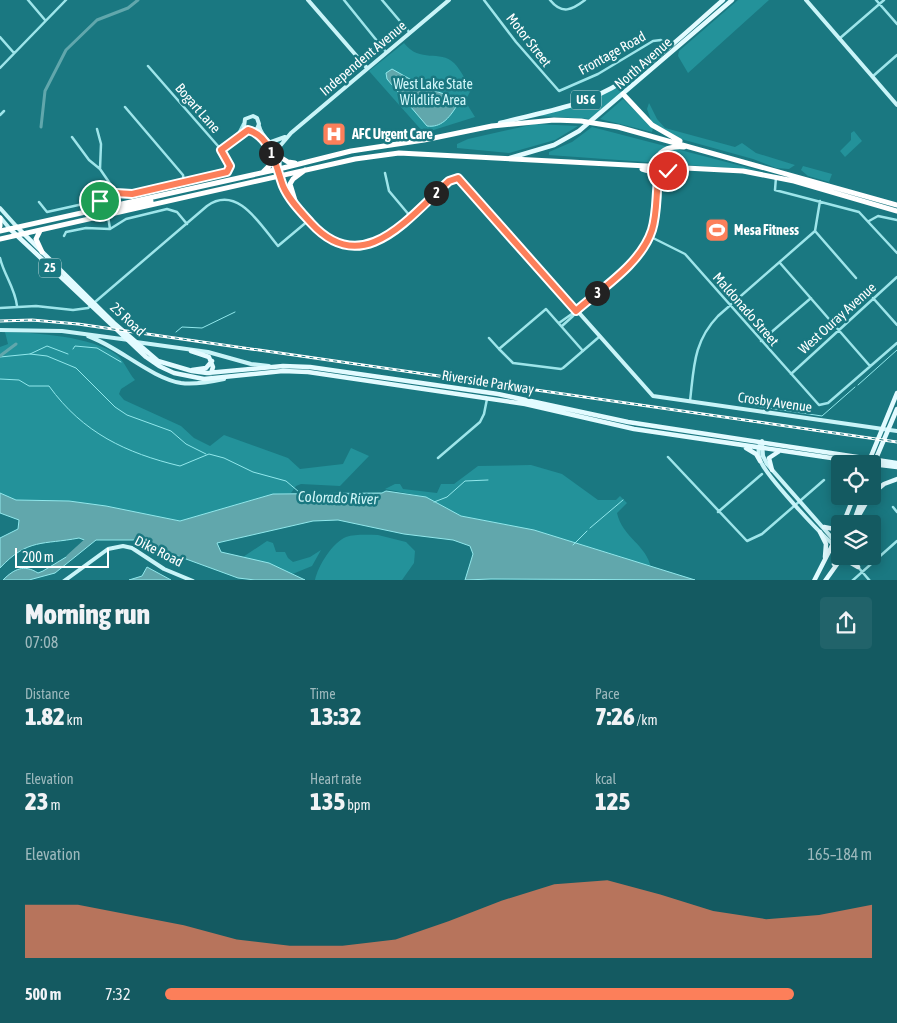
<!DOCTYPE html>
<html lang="en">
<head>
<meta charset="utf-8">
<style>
	body { margin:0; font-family:"Asap Condensed",sans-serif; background:#21636a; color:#f1f3f6; height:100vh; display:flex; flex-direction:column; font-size:19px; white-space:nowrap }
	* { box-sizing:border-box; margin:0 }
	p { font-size:16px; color:#9db9bd }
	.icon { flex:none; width:28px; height:28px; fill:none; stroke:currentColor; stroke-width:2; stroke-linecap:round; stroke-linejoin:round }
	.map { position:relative; height:580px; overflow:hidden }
	.details { display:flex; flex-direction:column; background:#145a61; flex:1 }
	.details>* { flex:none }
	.buttons { position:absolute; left:831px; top:455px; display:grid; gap:10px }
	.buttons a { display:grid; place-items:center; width:50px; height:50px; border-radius:5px; background:#145a61; box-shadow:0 2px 12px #0003; font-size:25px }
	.scale { position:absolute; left:15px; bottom:12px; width:94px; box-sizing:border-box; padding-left:5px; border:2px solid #fff; border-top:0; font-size:14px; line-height:18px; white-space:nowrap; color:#fff; -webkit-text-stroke:4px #1a7881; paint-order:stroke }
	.pin { position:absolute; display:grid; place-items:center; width:42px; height:42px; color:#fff; margin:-21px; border:2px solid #fff; border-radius:50%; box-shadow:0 1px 5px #0007 }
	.km { position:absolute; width:25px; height:25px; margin:-12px; border-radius:50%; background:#222; color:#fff; font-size:14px; line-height:25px; text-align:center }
	.round { display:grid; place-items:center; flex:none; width:52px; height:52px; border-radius:5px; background:#21636a }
	.summary { display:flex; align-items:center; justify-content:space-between; height:85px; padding:0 25px }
	h1 { font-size:28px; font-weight:800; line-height:38px }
	.stats { display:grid; grid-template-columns:repeat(3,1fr); gap:8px; height:85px; padding:5px 25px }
	.stats div { display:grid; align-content:center }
	.stats b { font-size:25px; font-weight:800 }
	.stats small { font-size:14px; font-weight:400 }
	.stats p { font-size:14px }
	.chart { height:140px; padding:10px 25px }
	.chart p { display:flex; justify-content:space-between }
	.chart svg { width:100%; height:90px; margin-top:5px; fill:#fc7f5a; opacity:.7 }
	ul { padding:0 25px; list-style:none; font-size:16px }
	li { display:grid; grid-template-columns:80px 60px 1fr; align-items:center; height:38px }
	li i { height:12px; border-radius:6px; background:#fc7f5a }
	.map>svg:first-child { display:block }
	.green { fill:#23929a }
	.water { fill:#61a7ac; stroke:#91e8ec }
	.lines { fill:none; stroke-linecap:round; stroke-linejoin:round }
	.stream { stroke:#91e8ec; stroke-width:1 }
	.canal { stroke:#61a7ac; stroke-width:3 }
	.river { stroke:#61a7ac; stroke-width:5.5 }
	.street { stroke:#9ee5ea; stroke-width:2.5 }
	.secondary { stroke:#c9f4f8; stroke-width:4 }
	.primary { stroke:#e2fbff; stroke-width:4.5 }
	.highway { stroke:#fff; stroke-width:5 }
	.rail-casing { stroke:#fff; stroke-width:3 }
	.rail { stroke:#1a7881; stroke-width:1; stroke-dasharray:4; stroke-linecap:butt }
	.route-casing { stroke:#fff; stroke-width:10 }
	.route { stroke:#fc7f5a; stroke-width:6 }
	.labels { text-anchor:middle; stroke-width:5; stroke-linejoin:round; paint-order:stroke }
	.shield { fill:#1a7881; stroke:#bad6d9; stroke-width:1 }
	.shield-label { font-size:12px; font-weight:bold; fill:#fff }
	.street-label { font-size:14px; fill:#fff; stroke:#1a7881 }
	.park-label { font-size:14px; fill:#d1f7fa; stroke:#1a7881 }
	.poi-label { font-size:14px; font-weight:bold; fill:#fff; stroke:#1a7881; text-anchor:start }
	.water-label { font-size:15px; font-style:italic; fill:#d0f6f8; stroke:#1a7881 }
</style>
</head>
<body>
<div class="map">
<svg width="897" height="581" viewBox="0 0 897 581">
	<rect width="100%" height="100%" fill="#1a7881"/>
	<path class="green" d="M738,0H769L688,73L678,56L679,51Z
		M404,43C420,64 440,49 454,63C461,70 466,81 471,90L465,101L475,117L424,133L369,71Z
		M657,60L591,119L539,116C589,103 615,90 657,60Z
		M623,99L653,128L652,132L600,119Z
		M649,103L657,119L665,128L735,147L742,143L756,153L795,165L789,169L776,168L753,159L681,139L652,123L647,109Z
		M535,124L578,126L555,140L509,153L457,148V144L468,139Z
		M592,127L757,170L549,155V152L572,142Z
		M854,131L862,141L845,157L840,151L851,140V133Z
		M803,166L832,174L829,182L808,176L801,170Z
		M5,332C37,333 91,336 117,355C125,362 128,372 135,380L121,389L119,394L124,400L181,426L194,438L210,446L224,435L288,458L300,469L343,464L351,448L369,456L340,486L301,484L296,486L291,493L272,494L180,521L106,506L69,501L16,500L0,493V347L8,344Z
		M531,465L562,474L598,500H616L620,496L627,503L617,513C622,537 647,545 651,568L619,556L534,530L461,516L426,497L385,489L395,484H400L403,489L437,493L441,484H454L478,466Z
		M378,535L406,542L415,551L414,563L402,580H315C318,566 332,543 346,537C355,534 368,535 378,535Z
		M267,541L273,543L276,552H285L288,558L293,562L310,557L321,550L312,566L290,575L269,563L243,557Z"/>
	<path class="water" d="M392,69L426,88L453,97L456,107C449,118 441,128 427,126L387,79L386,73Z
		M386,491L426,497L461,516L534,530L695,580L491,579L465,580L473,554L470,546L453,540L404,534L338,520L313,521L217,543L221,552L269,563L305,580H255L238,578L134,540H96L55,573L29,580H3C14,569 24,564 38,573L43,571L81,548L87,541L79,538C43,545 28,538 0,568V538L18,529L19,520L0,513V493L16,500L69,501L106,506L180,521L273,494L382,493Z
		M147,567L171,580H129L142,576Z"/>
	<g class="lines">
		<path class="stream" d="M176,332L182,327L202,328L235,312
			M73,349L75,346L97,348L121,362
			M30,354L47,356L76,368L115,407L127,415L171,431L186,444L206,454
			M0,357L30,354L47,346L68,354
			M0,379L19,380L29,386H49C83,433 126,453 180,466L209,454L224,458L253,472L286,481L299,492
			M858,385L897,350
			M755,406L822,416L855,387
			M434,502L447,497L465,481L488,480
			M590,528L623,500
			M573,545L587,531"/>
		<path class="canal" d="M41,127L45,91L66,50L97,20L128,8L138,0
			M0,356L16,344"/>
		<path class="river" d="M69,557L90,538"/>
		<path class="street" d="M28,0L45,20
			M344,0L386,52
			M382,0L410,33
			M484,0L516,42L559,91L598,74L653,41L661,40L668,48
			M550,0C562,15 572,10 585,0
			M876,0L897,24
			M0,37L14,53
			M839,39L884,0
			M0,68L66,0
			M872,77L897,55
			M125,107L183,175L184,182
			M0,115L4,111
			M97,129L101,144L100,169L113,188L112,193
			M238,134L243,124
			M72,137L89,160L100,169
			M221,150L248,130
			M385,173L389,191L410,216
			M776,177L775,190L859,212L897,253
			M99,192L101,208
			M39,202L47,212L83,204L99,192L132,194L230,170L225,154L148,66
			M108,216L110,229
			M869,221L878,216L897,220
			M815,231L856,278
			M64,236L66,232L86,228L110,229L126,219L167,209L177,212L187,224
			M649,236L685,254L819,405L828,403L897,343
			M0,258C4,275 15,288 17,306
			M780,263L870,366
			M873,298L897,325
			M0,308L36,306L73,310L88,308L207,206C238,184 261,226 278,246L309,220
			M559,323L576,311L573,316L562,326
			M489,338L499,349
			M761,341L811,298
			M583,351L546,309L499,349L513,363L561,369L563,368L599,337
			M791,374L897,277
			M690,401C694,368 693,342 718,316L815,231L820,201
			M668,457L747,541L762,534L824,480
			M438,458L480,422L484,414L487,399
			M893,507L897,512
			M718,512L762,474
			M848,556L854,563
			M858,567L870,581
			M852,581L897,541"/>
		<path class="secondary" d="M308,0L367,68
			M806,0L897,105
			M259,126C263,144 284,145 279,169
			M251,131L257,129L259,124L257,118L253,116L245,119L244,127C251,133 259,134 265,142C277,158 278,180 288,194C349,290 388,235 449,181L456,178L461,180L653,396L897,431
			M271,142L285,137
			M278,154L280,146L291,133L449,0
			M655,204C662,184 651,178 675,169
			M0,208L17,227
			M0,217L10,229
			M576,311L633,260L649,236L655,213V166
			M0,330L62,331L129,340
			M88,336C119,347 151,378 181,383C195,385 210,382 224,379
			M136,342L208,352L251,364L269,366
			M762,441L763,456L767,464L840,547
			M759,446C758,452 758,458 762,464C770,479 826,542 840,549
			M64,581L108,549L123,546L132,548L164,569L193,581"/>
		<path class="primary" d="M500,123C527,116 555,111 581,102C637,82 679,38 723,0
			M510,158L554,145L579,131L732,0
			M17,227L115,324L158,361L192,371L207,373L283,366L310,367L498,394L628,422L897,463
			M10,229L146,357L159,366L174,373L204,379L283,371L308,372L525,404L634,429L872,464
			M191,351L209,357L213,367L211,373
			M192,370L206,368L212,361
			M746,448L756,454L760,461
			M869,461L897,393
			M872,464L897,467
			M872,468L897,409
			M772,470L769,458L778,452
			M872,494L884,484L897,479
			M855,518L863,496
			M843,524L854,496
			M854,524L870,496
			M824,527L834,529L840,524
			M820,532L826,544L825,557
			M834,564L840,552
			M814,581L840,530
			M825,581L840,560H846L858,567"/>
		<path class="highway" d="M623,94L652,125L680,141
			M280,157L288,162L295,163
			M655,166C656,150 669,146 684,147
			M642,169L652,172L655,179
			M263,172L269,166L271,153
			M297,207L290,184L293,179L305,170
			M109,213L116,210L151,201
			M0,226V218
			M0,231L279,169L351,151L424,140L492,126L554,120L581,121L618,127L897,205
			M40,231L36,239L42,252
			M0,239L355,159L399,153L743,171L794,181L897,211"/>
		<g class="rail-casing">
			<path id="rail" d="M0,321L32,320L78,324L897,442"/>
		</g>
		<use href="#rail" class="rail"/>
	</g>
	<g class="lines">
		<g class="route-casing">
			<path id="route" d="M100,201L99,192L132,194L227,172L230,166L221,150L248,130C271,136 276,167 283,186C289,200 301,212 311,223C363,280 409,217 449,181L458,178L576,311C602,288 641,264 652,230C657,214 656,197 658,180L668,171"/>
		</g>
		<use href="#route" class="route"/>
	</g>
	<defs>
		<g id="hospital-square" transform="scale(1.25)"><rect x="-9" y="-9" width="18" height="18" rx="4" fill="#fc7f5a" stroke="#1a7881"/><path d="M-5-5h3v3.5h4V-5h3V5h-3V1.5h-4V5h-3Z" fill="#fff"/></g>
		<g id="stadium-square" transform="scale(1.25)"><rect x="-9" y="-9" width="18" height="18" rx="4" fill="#fc7f5a" stroke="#1a7881"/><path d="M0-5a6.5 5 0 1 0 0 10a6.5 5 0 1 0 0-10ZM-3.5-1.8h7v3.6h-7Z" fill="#fff"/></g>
	</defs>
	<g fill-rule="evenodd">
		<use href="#hospital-square" x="334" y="134"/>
		<use href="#stadium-square" x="717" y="230"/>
	</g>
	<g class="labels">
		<g class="shield">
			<rect x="571" y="90.5" width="30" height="19" rx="4"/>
			<rect x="39" y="258.5" width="22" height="19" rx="4"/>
		</g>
		<g class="shield-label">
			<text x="586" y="104">US 6</text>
			<text x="50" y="272">25</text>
		</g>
		<g class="street-label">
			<text transform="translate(529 40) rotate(52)" y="5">Motor Street</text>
			<text transform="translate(612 53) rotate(-29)" y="5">Frontage Road</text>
			<text transform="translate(363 58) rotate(-40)" y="5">Independent Avenue</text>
			<text transform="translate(643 63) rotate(-41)" y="5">North Avenue</text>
			<text transform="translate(198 108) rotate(49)" y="5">Bogart Lane</text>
			<text transform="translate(746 309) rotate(49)" y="5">Maldonado Street</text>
			<text transform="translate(837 318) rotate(-42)" y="5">West Ouray Avenue</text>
			<text transform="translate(128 319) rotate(43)" y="5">25 Road</text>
			<text transform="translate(488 382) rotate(9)" y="5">Riverside Parkway</text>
			<text transform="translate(775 402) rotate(8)" y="5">Crosby Avenue</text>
			<text transform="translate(159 551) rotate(27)" y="5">Dike Road</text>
		</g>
		<g class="park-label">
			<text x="433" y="89">West Lake State<tspan x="433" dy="16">Wildlife Area</tspan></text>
		</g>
		<g class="poi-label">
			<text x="352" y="139">AFC Urgent Care</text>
			<text x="734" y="235">Mesa Fitness</text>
		</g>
		<g class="water-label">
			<text transform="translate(338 498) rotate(2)" y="5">Colorado River</text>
		</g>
	</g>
</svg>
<div class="buttons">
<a><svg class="icon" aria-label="locate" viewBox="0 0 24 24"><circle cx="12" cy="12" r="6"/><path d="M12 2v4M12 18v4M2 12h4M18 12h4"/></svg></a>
<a><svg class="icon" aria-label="layers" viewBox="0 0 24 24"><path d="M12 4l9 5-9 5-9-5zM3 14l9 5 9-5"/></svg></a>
</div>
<div class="scale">200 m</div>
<div class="pin" style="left:100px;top:201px;background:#1e9e55"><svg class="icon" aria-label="arrive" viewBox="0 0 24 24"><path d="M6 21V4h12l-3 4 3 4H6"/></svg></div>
<div class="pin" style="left:668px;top:171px;background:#d93025"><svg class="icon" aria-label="check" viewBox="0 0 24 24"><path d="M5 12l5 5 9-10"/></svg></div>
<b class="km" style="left:271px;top:153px">1</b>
<b class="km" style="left:436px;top:193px">2</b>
<b class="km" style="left:597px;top:293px">3</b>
</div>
<section class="details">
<div class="summary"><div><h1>Morning run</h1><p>07:08</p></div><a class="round"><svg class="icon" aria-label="share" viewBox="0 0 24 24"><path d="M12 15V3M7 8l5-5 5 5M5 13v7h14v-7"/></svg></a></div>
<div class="stats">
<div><p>Distance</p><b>1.82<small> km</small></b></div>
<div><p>Time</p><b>13:32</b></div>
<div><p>Pace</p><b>7:26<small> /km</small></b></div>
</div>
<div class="stats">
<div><p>Elevation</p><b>23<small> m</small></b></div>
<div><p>Heart rate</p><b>135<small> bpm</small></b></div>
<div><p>kcal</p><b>125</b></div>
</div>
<div class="chart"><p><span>Elevation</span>165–184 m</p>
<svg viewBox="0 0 160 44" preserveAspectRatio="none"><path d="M0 44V18L10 18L20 23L30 28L40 35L50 38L60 38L70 35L80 26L90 16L100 8L110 6L120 13L130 21L140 25L150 23L160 18V44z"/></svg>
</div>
<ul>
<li><b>500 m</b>7:32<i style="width:89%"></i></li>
</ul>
</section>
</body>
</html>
